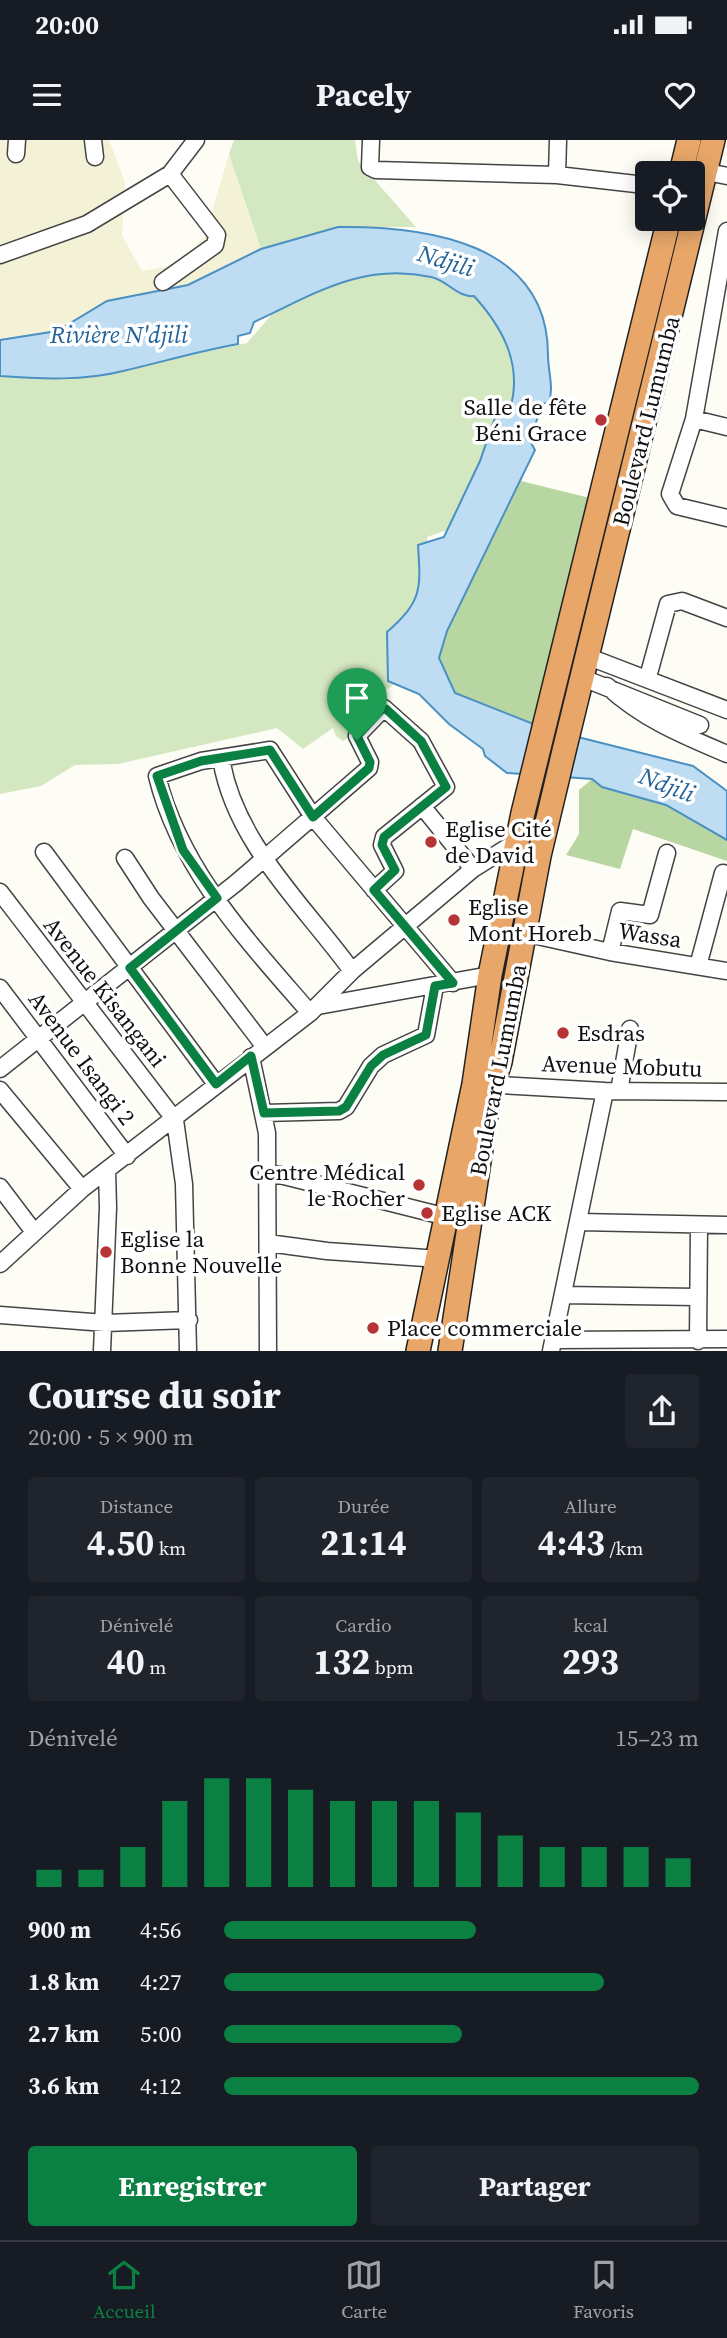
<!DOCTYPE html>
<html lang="fr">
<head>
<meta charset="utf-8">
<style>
	body { margin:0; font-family:"Source Serif 4",serif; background:#20242c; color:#f1f3f6; height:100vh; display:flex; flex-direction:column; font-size:26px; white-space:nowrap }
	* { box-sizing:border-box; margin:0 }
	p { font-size:23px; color:#9ea1a6 }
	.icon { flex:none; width:38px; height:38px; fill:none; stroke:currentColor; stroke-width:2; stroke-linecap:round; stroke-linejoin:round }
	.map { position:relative; height:1211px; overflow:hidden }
	.drawer { display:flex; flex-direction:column; background:#171b24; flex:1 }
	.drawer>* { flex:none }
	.fabs { position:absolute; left:635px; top:21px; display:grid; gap:14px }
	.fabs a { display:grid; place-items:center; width:70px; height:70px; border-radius:7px; background:#171b24; box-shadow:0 4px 18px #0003; font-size:35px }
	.pin { position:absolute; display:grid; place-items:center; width:60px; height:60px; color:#fff; margin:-72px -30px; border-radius:50% 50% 50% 0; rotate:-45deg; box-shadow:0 0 7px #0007 }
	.pin .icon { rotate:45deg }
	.round { display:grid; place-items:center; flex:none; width:74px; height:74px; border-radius:7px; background:#20242c }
	.head { display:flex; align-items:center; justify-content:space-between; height:119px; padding:0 28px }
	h1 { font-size:38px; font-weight:700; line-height:52px }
	.stats { display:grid; grid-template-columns:repeat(3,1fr); gap:10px; height:119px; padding:7px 28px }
	.stats div { display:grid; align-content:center; border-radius:7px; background:#20242c; text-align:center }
	.stats b { font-size:35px; font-weight:700 }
	.stats small { font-size:19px; font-weight:400 }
	.stats p { font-size:19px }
	.chart { height:196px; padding:14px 28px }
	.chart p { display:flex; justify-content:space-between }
	.chart svg { width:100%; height:126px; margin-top:7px; stroke:#0b8043; stroke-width:6 }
	.action { display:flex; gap:14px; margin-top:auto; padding:14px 28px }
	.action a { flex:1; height:80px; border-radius:7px; background:#0b8043; color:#fff; font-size:28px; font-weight:700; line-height:80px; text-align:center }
	.action a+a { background:#20242c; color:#f1f3f6 }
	ul { padding:0 28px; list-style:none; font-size:23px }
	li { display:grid; grid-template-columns:112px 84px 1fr; align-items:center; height:52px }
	li i { height:18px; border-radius:9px; background:#0b8043 }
	.status { display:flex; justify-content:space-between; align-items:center; height:49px; padding:0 35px; background:#171b24; direction:ltr }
	.status svg { height:19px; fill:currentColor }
	header { display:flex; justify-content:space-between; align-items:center; height:91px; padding:0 28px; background:#171b24; font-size:32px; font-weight:700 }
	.menu { display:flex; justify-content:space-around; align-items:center; height:98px; border-top:2px solid #363941; background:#171b24; font-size:19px; color:#9ea1a6 }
	.menu a { display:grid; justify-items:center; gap:4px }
	.menu .on { color:#0b8043 }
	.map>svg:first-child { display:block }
	.farmland { fill:#f3f1d6 }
	.green { fill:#d3e7c1 }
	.forest { fill:#b8d6a1 }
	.water { fill:#beddf2; stroke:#4b90c3; stroke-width:2 }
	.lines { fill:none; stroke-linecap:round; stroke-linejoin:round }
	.minor-casing { stroke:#444; stroke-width:19 }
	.highway-casing { stroke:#222; stroke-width:26 }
	.minor { stroke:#fff; stroke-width:16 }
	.highway { stroke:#e8a769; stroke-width:23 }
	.route-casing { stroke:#fff; stroke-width:14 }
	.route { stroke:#0b8043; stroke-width:9 }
	.poi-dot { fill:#b63336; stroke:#fff; stroke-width:2.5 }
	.labels { text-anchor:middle; stroke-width:7; stroke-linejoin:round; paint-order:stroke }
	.poi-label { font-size:23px; fill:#111; stroke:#fff; text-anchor:start }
	.street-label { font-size:23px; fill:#111; stroke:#fff }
	.water-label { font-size:24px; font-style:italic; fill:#236399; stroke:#fff }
</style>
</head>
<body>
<div class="status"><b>20:00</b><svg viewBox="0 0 49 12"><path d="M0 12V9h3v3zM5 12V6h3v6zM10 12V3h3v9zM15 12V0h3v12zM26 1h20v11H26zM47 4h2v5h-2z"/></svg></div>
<header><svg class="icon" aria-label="menu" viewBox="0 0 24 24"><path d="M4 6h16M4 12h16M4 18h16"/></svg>Pacely<svg class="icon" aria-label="heart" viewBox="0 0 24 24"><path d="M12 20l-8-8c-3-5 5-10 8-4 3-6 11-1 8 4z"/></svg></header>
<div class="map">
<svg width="727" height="1211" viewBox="0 0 727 1211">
	<rect width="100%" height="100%" fill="#fefdf5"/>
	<path class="farmland" d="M0,0H109L125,42L122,96L142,131L175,125L204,98L229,14L261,109L188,145L107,161L57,191L3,202L0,200Z"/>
	<path class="green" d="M234,0H355L358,21L416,87H338L261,109L229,14Z
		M443,128L506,172L519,261L505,267L453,388L427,397L429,443L396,484L404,537L382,553C379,575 361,589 343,601L336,596L333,588L303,609L277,588L118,624L75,625L41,646L0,654V226L171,210L191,215L247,203L279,166L338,136Z"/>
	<path class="forest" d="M521,341L594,359L546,589L455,553L439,518L447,491Z
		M592,639L602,647L666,665L727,700V721L633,689L620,729L566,715L579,694V650Z"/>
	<path class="water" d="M338,87C426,86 548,102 548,215C548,232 554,246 549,262L542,264L530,301L535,310L447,491L439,518L455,553L546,589L693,626L727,651V700L666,665L602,647L592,639L507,633L485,616L483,609L449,584L419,554L388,541L387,492C422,461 421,450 418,405L444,397L480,321L496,275L510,269C523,225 503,188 474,156C458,158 447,140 431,137C361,122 313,155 254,182L250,193L238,196V204C199,211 162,222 123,231C84,241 40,239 0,236V200L57,191L107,161L188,145L261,109Z"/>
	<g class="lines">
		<g class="minor-casing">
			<path id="minor" d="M93,0L95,17
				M371,0L370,27L376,30L557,35L636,44
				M16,14L17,0
				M707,32L727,36
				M557,35L558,0
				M727,91L694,279L670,354L677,366L727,378
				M0,115L87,84L170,34L196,0
				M163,142L215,105L217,95L170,34
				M694,279L727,287
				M589,517L727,570
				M648,537L668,464L682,461L727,478
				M583,538L700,585
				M607,546C643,579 682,595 727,614
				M221,618C234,702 304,765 352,831
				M422,666L473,729
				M44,712L216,944
				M125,718L151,758L265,907
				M0,752L175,980L184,1044L188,1211
				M524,793L610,812L727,831
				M610,812L620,771L650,775L667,713
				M698,826L723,733
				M0,848L127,1016
				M318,866L490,835
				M310,873C248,801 180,730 157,636L201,621L270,610L313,677L453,843
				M251,917L267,993L268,1211
				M0,929L236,743L369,628L370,622L357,596L384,568L421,601L446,647L384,697L382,705L395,731L374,750
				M483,944L605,951L727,952
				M0,950L82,1049
				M619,951L630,889
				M264,973L339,971L346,967L371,926L383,915L426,895L435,846
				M268,1032L447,1077
				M0,1047L34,1092
				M579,1082L727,1085
				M268,1103L327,1111L439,1119
				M0,1124L82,1049L310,873L352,831L473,729L519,700
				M563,1155L697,1157
				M0,1175L105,1183L189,1180
				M554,1200L727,1199
				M698,1201L699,1085
				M102,1211L108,1068L107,1030
				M551,1211L605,951"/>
		</g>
		<g class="highway-casing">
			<path id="highway" d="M681,33L689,0
				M418,1211L474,944L490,835L523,673L669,79
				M450,1211L489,956L500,922L539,716L564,611L713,0"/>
		</g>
		<use href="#minor" class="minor"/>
		<use href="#highway" class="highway"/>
	</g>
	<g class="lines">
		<g class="route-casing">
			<path id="route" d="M382,569H386L421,601L446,647L384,697L382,705L395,730L374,750L453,843L435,846L426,895L383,915L371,926L346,967L339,971L264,973L251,916L216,944L130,828L217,758L183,710L157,636L201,621L270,610L313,677L369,628L370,622L357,596Z"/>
		</g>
		<use href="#route" class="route"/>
	</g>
	<g class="poi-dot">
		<circle cx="601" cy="280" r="7"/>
		<circle cx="431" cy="702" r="7"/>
		<circle cx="454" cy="780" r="7"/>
		<circle cx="563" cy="893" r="7"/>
		<circle cx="419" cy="1045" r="7"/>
		<circle cx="427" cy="1073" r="7"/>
		<circle cx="106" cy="1112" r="7"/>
		<circle cx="373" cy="1188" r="7"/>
	</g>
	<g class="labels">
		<g class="poi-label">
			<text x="587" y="275" text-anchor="end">Salle de fête<tspan x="587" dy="26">Béni Grace</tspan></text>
			<text x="445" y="697">Eglise Cité<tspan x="445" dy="26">de David</tspan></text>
			<text x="468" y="775">Eglise<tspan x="468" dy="26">Mont Horeb</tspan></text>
			<text x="577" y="901">Esdras</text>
			<text x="405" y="1040" text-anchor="end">Centre Médical<tspan x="405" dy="26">le Rocher</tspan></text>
			<text x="441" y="1081">Eglise ACK</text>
			<text x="120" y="1107">Eglise la<tspan x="120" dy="26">Bonne Nouvelle</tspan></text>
			<text x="387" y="1196">Place commerciale</text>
		</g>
		<g class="street-label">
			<text transform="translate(646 281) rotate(-76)" y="8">Boulevard Lumumba</text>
			<text transform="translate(650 795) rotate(9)" y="8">Wassa</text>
			<text transform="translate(105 852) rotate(52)" y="8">Avenue Kisangani</text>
			<text transform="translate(82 918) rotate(53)" y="8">Avenue Isangi 2</text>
			<text transform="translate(622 926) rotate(2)" y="8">Avenue Mobutu</text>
			<text transform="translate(498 930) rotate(-79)" y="8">Boulevard Lumumba</text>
		</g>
		<g class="water-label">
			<text transform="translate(446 121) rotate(17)" y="8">Ndjili</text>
			<text x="119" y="203">Rivière N'djili</text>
			<text transform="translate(667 645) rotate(21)" y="8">Ndjili</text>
		</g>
	</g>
</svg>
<div class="fabs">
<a><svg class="icon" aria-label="locate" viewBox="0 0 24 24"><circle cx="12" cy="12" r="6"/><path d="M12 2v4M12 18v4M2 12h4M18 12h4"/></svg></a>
</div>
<div class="pin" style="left:357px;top:600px;background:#1e9e55"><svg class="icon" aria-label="arrive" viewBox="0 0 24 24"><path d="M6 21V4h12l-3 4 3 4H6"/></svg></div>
</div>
<section class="drawer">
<div class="head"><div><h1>Course du soir</h1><p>20:00 · 5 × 900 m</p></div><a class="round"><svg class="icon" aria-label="share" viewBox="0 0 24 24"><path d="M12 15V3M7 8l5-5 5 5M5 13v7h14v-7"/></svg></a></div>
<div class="stats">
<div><p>Distance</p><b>4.50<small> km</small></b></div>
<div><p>Durée</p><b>21:14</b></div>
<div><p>Allure</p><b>4:43<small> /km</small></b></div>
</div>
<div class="stats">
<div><p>Dénivelé</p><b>40<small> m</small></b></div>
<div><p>Cardio</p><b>132<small> bpm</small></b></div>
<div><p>kcal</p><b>293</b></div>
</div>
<div class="chart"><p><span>Dénivelé</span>15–23 m</p>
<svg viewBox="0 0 160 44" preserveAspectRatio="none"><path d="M5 44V38M15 44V38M25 44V30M35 44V14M45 44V6M55 44V6M65 44V10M75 44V14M85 44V14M95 44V14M105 44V18M115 44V26M125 44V30M135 44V30M145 44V30M155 44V34"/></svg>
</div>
<ul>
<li><b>900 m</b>4:56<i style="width:53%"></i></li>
<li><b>1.8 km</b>4:27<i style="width:80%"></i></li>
<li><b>2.7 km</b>5:00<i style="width:50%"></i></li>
<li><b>3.6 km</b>4:12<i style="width:100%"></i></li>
</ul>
<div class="action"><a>Enregistrer</a><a>Partager</a></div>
</section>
<nav class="menu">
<a class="on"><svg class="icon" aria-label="home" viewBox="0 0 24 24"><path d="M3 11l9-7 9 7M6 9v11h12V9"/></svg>Accueil</a>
<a><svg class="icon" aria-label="map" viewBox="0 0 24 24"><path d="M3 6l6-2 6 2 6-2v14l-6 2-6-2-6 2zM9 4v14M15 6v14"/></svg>Carte</a>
<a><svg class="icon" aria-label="saved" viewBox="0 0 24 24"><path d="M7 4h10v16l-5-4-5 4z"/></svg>Favoris</a>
</nav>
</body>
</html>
